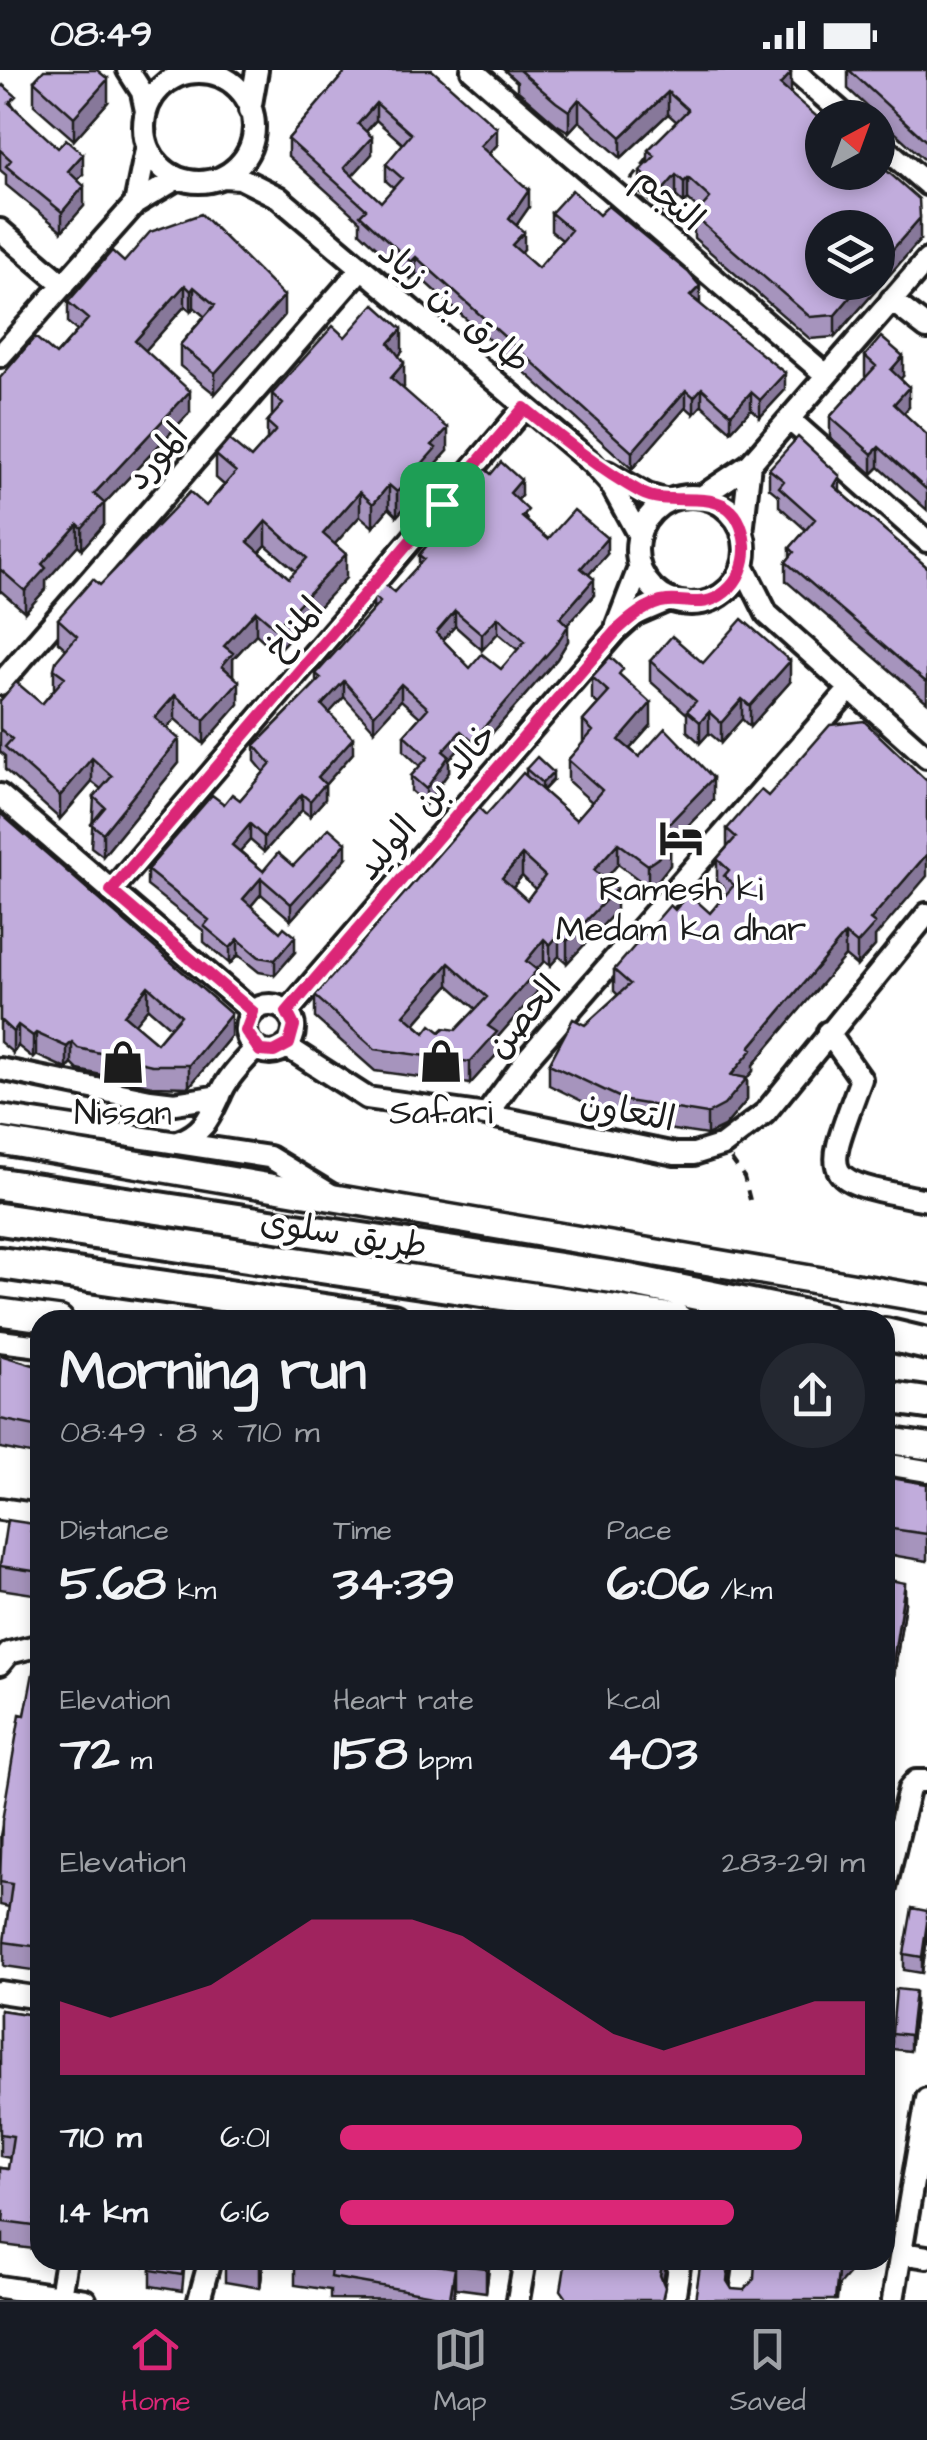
<!DOCTYPE html>
<html lang="en">
<head>
<meta charset="utf-8">
<style>
	body { margin:0; font-family:"Architects Daughter","Playpen Sans Arabic",sans-serif; background:#242831; color:#f1f3f6; height:100vh; display:flex; flex-direction:column; font-size:38px; white-space:nowrap }
	* { box-sizing:border-box; margin:0 }
	p { font-size:32px; color:#9ea1a6 }
	.icon { flex:none; width:55px; height:55px; fill:none; stroke:currentColor; stroke-width:2; stroke-linecap:round; stroke-linejoin:round }
	.map { position:relative; flex:1; overflow:hidden }
	.details { position:absolute; left:30px; top:1240px; width:865px; height:960px; display:flex; flex-direction:column; background:#171b24; border-radius:30px; box-shadow:0 5px 15px #0003 }
	.details>* { flex:none }
	.needle { width:65px; rotate:41deg }
	.fabs { position:absolute; left:805px; top:30px; display:grid; gap:20px }
	.fabs a { display:grid; place-items:center; width:90px; height:90px; border-radius:50%; background:#171b24; box-shadow:0 5px 15px #0003; font-size:50px }
	.pin { position:absolute; display:grid; place-items:center; width:85px; height:85px; color:#fff; margin:-42px; border-radius:20px; box-shadow:0 5px 15px #0006 }
	.round { display:grid; place-items:center; flex:none; width:105px; height:105px; border-radius:52px; background:#242831 }
	.summary { display:flex; align-items:center; justify-content:space-between; height:170px; padding:0 30px }
	h1 { font-size:55px; font-weight:700; line-height:75px }
	.stats { display:grid; grid-template-columns:repeat(3,1fr); gap:15px; height:170px; padding:10px 30px }
	.stats div { display:grid; align-content:center }
	.stats b { font-size:50px; font-weight:700 }
	.stats small { font-size:28px; font-weight:400 }
	.stats p { font-size:28px }
	.chart { height:280px; padding:20px 30px }
	.chart p { display:flex; justify-content:space-between }
	.chart svg { width:100%; height:180px; margin-top:10px; fill:#db2777; opacity:.7 }
	ul { padding:0 30px; list-style:none; font-size:32px }
	li { display:grid; grid-template-columns:160px 120px 1fr; align-items:center; height:75px }
	li i { height:25px; border-radius:12px; background:#db2777 }
	.status { display:flex; justify-content:space-between; align-items:center; height:70px; padding:0 50px; background:#171b24; direction:ltr }
	.status svg { height:28px; fill:currentColor }
	.menu { display:flex; justify-content:space-around; align-items:center; height:140px; border-top:2px solid #363941; background:#171b24; font-size:28px; color:#9ea1a6 }
	.menu a { display:grid; justify-items:center; gap:5px }
	.menu .current { color:#db2777 }
	.map>svg:first-child { display:block }
	.lines { fill:none; stroke-linecap:round; stroke-linejoin:round }
	.minor-casing { stroke:#1c1c1c; stroke-width:28 }
	.major-casing { stroke:#1c1c1c; stroke-width:32 }
	.highway-casing { stroke:#1c1c1c; stroke-width:38 }
	.path { stroke:#1c1c1c; stroke-width:4; stroke-dasharray:10 8; stroke-linecap:butt }
	.minor { stroke:#fff; stroke-width:20 }
	.major { stroke:#fff; stroke-width:25 }
	.highway { stroke:#fff; stroke-width:30 }
	.wall { fill:#a694bd; stroke:#1c1c1c; stroke-width:2.5; fill-rule:evenodd }
	.shaded-wall { fill:#87789a; stroke:#1c1c1c; stroke-width:2.5 }
	.building { fill:#c1acdc; stroke:#1c1c1c; stroke-width:2.5; fill-rule:evenodd }
	.route-casing { stroke:#fff; stroke-width:20 }
	.route { stroke:#db2777; stroke-width:12 }
	.labels { text-anchor:middle; stroke-width:8; stroke-linejoin:round; paint-order:stroke }
	.street-label { font-size:35px; fill:#1c1c1c; stroke:#fff }
	.poi-label { font-size:35px; fill:#1c1c1c; stroke:#fff }
</style>
</head>
<body>
<div class="status"><b>08:49</b><svg viewBox="0 0 49 12"><path d="M0 12V9h3v3zM5 12V6h3v6zM10 12V3h3v9zM15 12V0h3v12zM26 1h20v11H26zM47 4h2v5h-2z"/></svg></div>
<div class="map">
<svg width="927" height="2230" viewBox="0 0 927 2230">
	<rect width="100%" height="100%" fill="#fff"/>
	<filter id="ink" filterUnits="userSpaceOnUse"><feTurbulence type="fractalNoise" baseFrequency=".01" numOctaves="2"/><feDisplacementMap in="SourceGraphic" scale="20" xChannelSelector="R" yChannelSelector="G"/><feConvolveMatrix kernelMatrix="1 2 1 2 8 2 1 2 1" color-interpolation-filters="sRGB"/></filter>
	<g filter="url(#ink)">
		<g class="lines">
			<g class="minor-casing">
				<path id="minor" d="M128,0L142,22L146,41
					M472,0L826,305
					M793,0L848,48
					M144 57a55 55 0 1 1 110 0a55 55 0 1 1-110 0Z
					M250,40L257,0
					M878,72L927,114
					M222,107L240,108L278,127L592,393L610,413L638,464
					M135,134L147,75
					M0,160L64,215
					M891,230L927,258
					M0,286L135,134L178,108
					M789,349L927,471
					M607,402L647,425L667,431
					M637 480a54 54 0 1 1 108 0a54 54 0 1 1-108 0Z
					M701,427L750,394L927,190
					M742,463L750,394
					M743,496L767,544L927,687
					M617,555L639,498
					M0,614L360,200
					M0,725L253,942
					M111,821L524,338
					M246 959a24 24 0 1 1 48 0a24 24 0 1 1-48 0Z
					M287,942L615,562L634,545L669,530
					M828,962L861,1009C823,1112 817,1109 927,1130
					M286,976L367,1028L486,1045L675,1084H694L723,1075L765,1043L927,844
					M0,999L150,1030L175,1033L220,1026
					M486,1045L527,989L850,619
					M0,1046L269,1087L330,1124
					M178,1072C208,1061 211,1042 224,1017C232,1002 245,990 256,978
					M0,1271L40,1276
					M885,1394L927,1401
					M0,1439L40,1445
					M0,1594L9,1583L40,1575
					M885,1818L909,1719L916,1711H927
					M0,1922L40,1928
					M901,2183L927,2187
					M390,2190H415
					M0,2217L85,2230
					M60,2226L66,2190
					M199,2230L210,2190
					M518,2230L525,2190
					M674,2230L680,2190
					M740,2230L746,2190
					M893,2230L927,2029"/>
			</g>
			<g class="major-casing">
				<path id="major" d="M0,1071L927,1229
					M0,1242L60,1250
					M885,1370L927,1376"/>
			</g>
			<g class="highway-casing">
				<path id="highway" d="M0,1114L619,1208L825,1250
					M0,1149L677,1250
					M0,1193L393,1250
					M885,1264L927,1274
					M885,1327L927,1333"/>
			</g>
			<path class="path" d="M631,110L650,86
				M731,1089L744,1107L751,1134"/>
			<use href="#minor" class="minor"/>
			<use href="#major" class="major"/>
			<use href="#highway" class="highway"/>
		</g>
		<path class="wall" d="M347,0L497,75L489,83L529,137L516,155L524,179L520,183L538,198L562,170L551,161V143L699,233L785,320L760,347L751,339L731,361L702,335L694,344L686,337L632,399L416,204L411,209L360,162V151L288,86V69ZM376,50L403,74L386,94V111L394,118L381,132L352,106L372,84L366,62Z
			M504,0H764L791,25L920,170L835,267L810,269L694,168V146L699,140L688,130L684,134L676,126L662,142L640,123V101L648,93V80L677,52L668,44L621,88L579,51L569,62L556,54L517,20V12Z
			M848,0H927V92L848,19Z
			M34,11L108,32L74,70L34,35Z
			M0,18L16,39L83,104L77,110L84,136L62,161L6,115V105L0,100Z
			M124,192L284,246L215,324L180,296V275L204,246L194,237L191,241L185,236L145,281L190,342L104,434V454L82,479L78,475L46,511V519L25,542L1,521L0,523V308L56,285L77,261L68,253V232Z
			M345,267L402,282L398,286L404,317L403,318L448,381L436,394V402L397,446L389,438L373,457L360,446L335,474L346,508L276,582L256,564L233,589V606L239,634L204,674L175,649L166,658L179,693L103,786L91,777L94,727L101,719L92,712L60,749L5,700V686L0,682V631L42,634L54,619V599L66,579L58,572V549L100,515L206,436L224,415L216,408V385L251,388L267,370V352L272,346V324ZM266,475L296,501L289,508L260,482Z
			M865,286L903,306L900,309L909,337L903,343L927,365V440L879,397L872,404L830,367V347L866,307L865,306Z
			M769,399L840,421L927,497V632L786,511V492L790,487V478L806,460L779,436V426L769,418Z
			M491,404L521,426L517,430L528,452L548,469L607,484L589,504L594,525L567,555L568,571L557,589L472,686L461,677L449,690V702L426,734L411,721V706L420,696L404,681V665L420,647L401,630L374,660L344,627L329,643L353,683L325,715V729L310,746L302,740L264,782L250,770L240,781L263,801L346,788L291,850L261,824L251,836L295,882L275,905L259,902L238,885L230,894L204,872V861L147,816V800L224,734L240,730L264,702L255,691V675L316,613V604L373,540V526L394,522L419,495V485L461,435V420ZM455,556L482,580L498,563L518,580L501,599L470,598L443,570Z
			M650,591L703,593L790,612L750,657L742,649L721,673L709,663L700,673L687,661V644L650,611Z
			M592,607L623,608L651,655L630,679L639,687L713,730L670,774V795L658,810L648,817L618,794L605,810L616,841L567,893L559,886L550,896L544,891L536,900L537,922L497,968V984L470,1014L375,1001L315,948V926L486,745L526,706V699L553,710L543,721L576,750L592,732L568,711V690L583,673V651L598,634L592,629ZM522,806L535,819L527,830L513,817ZM449,915L476,939L456,960L425,963L415,954Z
			M0,743L231,966L189,1017L152,1016L78,1000L72,994L67,999L36,985L33,988L18,976L13,983L0,972ZM148,938L170,957L157,973L134,954Z
			M727,759L875,867V876L857,896L845,886L753,995V1001L747,1008V1030L724,1057L707,1065L627,1053L549,1015V994L585,955L618,925L614,921V900L675,840L710,843L724,826V817L717,811V789L727,777Z
			M0,1285L40,1297V1386L0,1378Z
			M885,1407L927,1414V1491L885,1484Z
			M34,1461L40,1462V1525L0,1519V1493Z
			M885,1509L905,1533L889,1638L885,1637Z
			M40,1588V1820H38L36,1835H40V1901L4,1896V1872L9,1837L0,1835V1766L25,1645Z
			M927,1841V1869L922,1903L904,1900V1884Z
			M915,1937L910,1981L892,1979V1963Z
			M0,1940L40,1946V2139L34,2179L3,2175V2164H0V2098L8,2099L10,2088L0,2086Z
			M103,2190H185L182,2221L151,2216V2197Z
			M225,2190H264L260,2218L225,2212Z
			M295,2190L452,2198L453,2190H490L486,2222L455,2218L453,2230L330,2229V2220L295,2215Z"/>
		<path class="shaded-wall" d="M791,3V25L780,15Z
			M108,9V32L74,70V47Z
			M668,22V44L621,88V67Z
			M579,29V51L569,62V41Z
			M376,33V50L358,71V54Z
			M497,58V75L480,93V76Z
			M372,67V84L344,115V98Z
			M83,84V104L68,121V101Z
			M676,105V126L662,142V121Z
			M688,108V130L684,134V112Z
			M84,116V136L62,161V142Z
			M529,120V137L509,166V149Z
			M920,148V170L835,267V245L863,212H878V196Z
			M524,162V179L512,193V175Z
			M416,187V204L411,209V192Z
			M185,215V236L135,292V271Z
			M700,216V233L690,226Z
			M194,217V237L191,241V221Z
			M284,226V246L215,324V303Z
			M402,259V282L389,297V273Z
			M903,286V306L891,320V300Z
			M404,293V317L391,331V308Z
			M785,303V320L760,347V330Z
			M909,317V337L894,354V334Z
			M702,318V335L694,344V327Z
			M686,320V337L632,399V382Z
			M190,321V342L104,434V454L82,479V458L94,424Z
			M751,322V339L731,361V344Z
			M448,358V381L436,394V402L397,446V422L432,375Z
			M879,377V397L872,404V384Z
			M840,406V425L834,416Z
			M521,410V426L510,439V423Z
			M389,415V438L373,457V434Z
			M360,422V446L323,487V464Z
			M266,451V475L248,495V472Z
			M78,454V475L46,511V519L25,542V521L42,494Z
			M607,468V484L581,513V498Z
			M346,484V508L276,582V558Z
			M594,509V525L560,563V548Z
			M256,541V564L233,589V607L222,596L224,576Z
			M455,541V556L436,578V563Z
			M498,547V563L482,580V564Z
			M568,556V571L557,589L472,686V671Z
			M790,591V612L750,657V636Z
			M239,611V634L204,674V650Z
			M344,611V627L322,651V635Z
			M401,614V630L374,660V645Z
			M175,625V649L155,672V648Z
			M742,629V649L721,673V653Z
			M651,633V655L619,691V670Z
			M709,642V663L700,673V652Z
			M461,661V677L449,690V702L426,734V719L443,681Z
			M353,668V683L325,715V729L310,746V731L318,707Z
			M179,669V693L103,786V763Z
			M92,688V712L60,749V726Z
			M553,702V710L542,721V713Z
			M713,708V730L670,774V795L658,810L648,817V795L659,764Z
			M302,724V740L264,782V767Z
			M250,754V770L232,790V775Z
			M346,773V788L291,850V834Z
			M618,773V794L594,822V800Z
			M927,784V806L875,867V876L857,896V874L870,850Z
			M522,785V806L502,829V808Z
			M261,808V824L243,845V829Z
			M616,819V841L567,893V871Z
			M559,864V886L550,896V875Z
			M845,864V886L753,995V1001L747,1008V1030L724,1057L707,1065V1044L750,977Z
			M295,866V882L275,905V890Z
			M238,869V885L230,894V878Z
			M544,869V891L526,912V891Z
			M449,893V915L404,966V945Z
			M537,900V922L497,968V984L470,1014V992L488,956Z
			M148,916V938L124,967V945Z
			M231,944V966L189,1017V995Z
			M18,955V976L13,983V962Z
			M36,963V985L33,988V966Z
			M72,972V994L67,999V977Z
			M905,1513V1533L889,1638V1618Z
			M38,1796V1820L32,1858V1834Z
			M927,1853V1869L922,1903V1887Z
			M915,1921V1937L910,1981V1965Z
			M894,2025V2056L891,2059V2081L885,2129V2035Z
			M40,2117V2139L34,2179V2156Z
			M260,2190H264L260,2218Z
			M487,2190H490L486,2222V2198Z
			M663,2190H667L660,2228V2205Z
			M729,2190H731V2198L727,2230Z
			M842,2190H861L839,2215L837,2230H835L839,2193Z
			M455,2198V2220L453,2230H450Z"/>
		<path class="building" d="M44,0H97L108,9L74,47L34,11Z
			M347,0H432L497,58L480,76L529,120L509,149L524,162L512,175L538,198L571,160L551,143L572,120L599,145L608,136L688,202L700,216L690,226L785,303L760,330L751,322L731,344L702,318L694,327L686,320L632,382L416,187L411,192L360,145L366,139L288,69ZM376,33L411,64L386,94L402,108L381,132L344,98L372,67L358,54Z
			M519,0H764L766,2L768,0H788L791,3L780,15L822,51V102H878V93L919,129L920,148L878,196V158H822V212H863L835,245L810,247L694,146L710,128L688,108L684,112L676,105L662,121L640,101L655,86L648,80L688,40L668,22L621,67L579,29L569,41L556,32Z
			M849,0H927V72Z
			M3,15L16,26L9,33L58,78L66,69L83,84L68,101L84,116L62,142L6,96L11,90L0,80V18Z
			M201,144L284,226L215,303L180,275L215,235L194,217L191,221L185,215L135,271L190,321L94,424L104,433L82,458L78,454L42,494L46,498L25,521L1,500L0,502V308L35,267L56,285L88,249L68,232L112,181L124,192L150,162Z
			M374,234L402,259L389,273L404,293L391,308L448,358L432,375L436,378L397,422L389,415L373,434L360,422L323,464L346,484L276,558L256,541L224,576L233,583L222,596L239,611L204,650L175,625L155,648L179,669L103,763L91,754L105,737L94,727L112,706L92,688L60,726L5,677L12,669L0,659V631L16,612L42,634L65,607L54,599L56,591L77,566L58,549L93,509L100,515L190,422L206,436L236,402L216,385L229,370L251,388L276,360L267,352L283,334L272,324L333,256L345,267ZM266,451L307,488L289,508L248,472Z
			M881,267L903,286L891,300L909,317L894,334L927,365V420L879,377L872,384L830,347L876,296L865,286Z
			M798,367L840,406L834,416L927,497V613L786,492L794,482L790,478L815,449L779,417L784,411L769,399Z
			M501,392L521,410L510,423L528,440L522,447L548,469L574,440L607,468L581,498L594,509L560,548L568,556L557,573L472,671L461,661L443,681L449,686L426,719L411,706L428,687L404,665L428,638L401,614L374,645L344,611L322,635L353,668L318,707L325,714L310,731L302,724L264,767L250,754L232,775L263,801L278,783L293,796L329,758L346,773L291,834L261,808L243,829L280,862L284,857L295,866L275,890L259,887L238,869L230,878L204,856L209,850L147,800L212,725L224,734L232,724L240,730L271,694L255,675L321,608L316,604L380,532L373,526L384,514L394,522L424,489L419,485L468,427L461,420L482,396L491,404ZM455,541L482,564L498,547L525,571L501,599L482,584L470,598L436,563Z
			M742,549L790,591L750,636L742,629L721,653L709,642L700,652L687,641L696,631L650,591L672,566L703,593Z
			M610,587L623,599L619,604L651,633L619,670L639,687L665,658L713,708L659,764L670,774L658,788L648,795L618,773L594,800L616,819L567,871L559,864L550,875L544,869L526,891L537,900L488,956L497,962L470,992L375,979L315,926L479,738L486,745L523,703L576,750L602,720L568,690L593,661L583,651L609,622L592,607ZM522,785L545,806L527,830L502,808ZM449,893L487,927L456,960L444,958L440,962L431,955L425,963L404,945Z
			M864,651L927,711V784L870,850L875,854L857,874L845,864L750,977L753,979L731,1005L747,1008L724,1035L707,1044L627,1031L549,994L573,949L585,955L630,914L614,900L670,835L675,840L689,824L710,843L734,815L724,806L729,800L717,789L736,767L727,759L761,720L768,726L830,655Z
			M537,687L553,702L542,713L526,699Z
			M0,743L231,944L189,995H152L78,978L72,972L67,977L36,963L33,966L18,955L13,962L0,950ZM148,916L181,945L157,973L124,945Z
			M0,1285L40,1297V1357L0,1349Z
			M885,1407L927,1414V1464L885,1458Z
			M7,1450L34,1454L31,1461L40,1462V1502L0,1496Z
			M885,1509L905,1513L889,1618L885,1617Z
			M36,1587L40,1588V1796H38L32,1834L40,1835V1877L4,1872L12,1814L0,1812L2,1751L20,1644L25,1645Z
			M912,1838L927,1841V1853L922,1887L904,1884Z
			M896,1919L915,1921L910,1965L892,1963Z
			M0,1940L40,1946V2117L34,2156L3,2152L4,2142H0V2098L8,2099L13,2066L0,2064Z
			M885,2024L894,2025L885,2035Z
			M885,2039L891,2050L885,2098Z
			M152,2190H184L182,2205L151,2200Z
			M225,2190H260V2195Z
			M295,2190H408L455,2198L450,2228L330,2207L331,2198L295,2193Z
			M453,2190H487L486,2198L452,2194Z
			M566,2190H663L660,2205L665,2217L662,2230H568L561,2220Z
			M701,2190H729L727,2211L732,2219L744,2220L754,2209L755,2190H842L839,2193L835,2230H695Z"/>
	</g>
	<g class="lines" filter="url(#ink)">
		<g class="route-casing">
			<path id="route" d="M524,338C562,369 599,399 642,423C676,441 738,406 745,475C746,493 739,511 725,522C704,539 689,529 667,531C647,533 629,549 615,562L287,942L294,956L289,974L274,982L260,981L246,961L253,942L111,821Z"/>
		</g>
		<use href="#route" class="route"/>
	</g>
	<defs>
		<g id="hotel-bare" transform="scale(3.45)"><path d="M-6-4.5h1.5V1H6V5H4.5V3h-9V5H-6ZM-4 0a1.8 1.8 0 1 1 3.6 0ZM.5 0V-2.5h3Q6-2.5 6 0Z" fill="#1c1c1c" stroke="#fff" stroke-width="2.5" paint-order="stroke"/></g>
		<g id="shop-bare" transform="scale(3.45)"><path d="M-5-2.5h2.3a2.7 3.5 0 0 1 5.4 0H5L5.5 6h-11ZM-1.5-2.5h3a1.5 2.3 0 0 0-3 0Z" fill="#1c1c1c" stroke="#fff" stroke-width="2.5" paint-order="stroke"/></g>
	</defs>
	<g fill-rule="evenodd">
		<use href="#hotel-bare" x="681" y="768"/>
		<use href="#shop-bare" x="441" y="991"/>
		<use href="#shop-bare" x="123" y="992"/>
	</g>
	<g class="labels">
		<g class="street-label">
			<text transform="translate(670 128) rotate(41)" y="12">النجم</text>
			<text transform="translate(455 236) rotate(40)" y="12">طارق بن زياد</text>
			<text transform="translate(156 386) rotate(-49)" y="12">المورد</text>
			<text transform="translate(293 558) rotate(-49)" y="12">المناخ</text>
			<text transform="translate(426 731) rotate(-49)" y="12">خالد بن الوليد</text>
			<text transform="translate(523 946) rotate(-50)" y="12">الحصن</text>
			<text transform="translate(628 1040) rotate(11)" y="12">التعاون</text>
			<text transform="translate(344 1163) rotate(9)" y="12">طريق سلوى</text>
		</g>
		<g class="poi-label">
			<text x="681" y="830">Ramesh ki<tspan x="681" dy="40">Medam ka dhar</tspan></text>
			<text x="441" y="1053">Safari</text>
			<text x="123" y="1054">Nissan</text>
		</g>
	</g>
</svg>
<div class="fabs">
<a><svg class="needle" viewBox="-14 -14 28 28"><path d="M0-13l5 13h-10z" fill="#e53935"/><path d="M0 13l5-13h-10z" fill="#9ea1a6"/></svg></a>
<a><svg class="icon" aria-label="layers" viewBox="0 0 24 24"><path d="M12 4l9 5-9 5-9-5zM3 14l9 5 9-5"/></svg></a>
</div>
<div class="pin" style="left:442px;top:434px;background:#1e9e55"><svg class="icon" aria-label="arrive" viewBox="0 0 24 24"><path d="M6 21V4h12l-3 4 3 4H6"/></svg></div>
<section class="details">
<div class="summary"><div><h1>Morning run</h1><p>08:49 · 8 × 710 m</p></div><a class="round"><svg class="icon" aria-label="share" viewBox="0 0 24 24"><path d="M12 15V3M7 8l5-5 5 5M5 13v7h14v-7"/></svg></a></div>
<div class="stats">
<div><p>Distance</p><b>5.68<small> km</small></b></div>
<div><p>Time</p><b>34:39</b></div>
<div><p>Pace</p><b>6:06<small> /km</small></b></div>
</div>
<div class="stats">
<div><p>Elevation</p><b>72<small> m</small></b></div>
<div><p>Heart rate</p><b>158<small> bpm</small></b></div>
<div><p>kcal</p><b>403</b></div>
</div>
<div class="chart"><p><span>Elevation</span>283–291 m</p>
<svg viewBox="0 0 160 44" preserveAspectRatio="none"><path d="M0 44V26L10 30L20 26L30 22L40 14L50 6L60 6L70 6L80 10L90 18L100 26L110 34L120 38L130 34L140 30L150 26L160 26V44z"/></svg>
</div>
<ul>
<li><b>710 m</b>6:01<i style="width:88%"></i></li>
<li><b>1.4 km</b>6:16<i style="width:75%"></i></li>
</ul>
</section>
</div>
<nav class="menu">
<a class="current"><svg class="icon" aria-label="home" viewBox="0 0 24 24"><path d="M3 11l9-7 9 7M6 9v11h12V9"/></svg>Home</a>
<a><svg class="icon" aria-label="map" viewBox="0 0 24 24"><path d="M3 6l6-2 6 2 6-2v14l-6 2-6-2-6 2zM9 4v14M15 6v14"/></svg>Map</a>
<a><svg class="icon" aria-label="saved" viewBox="0 0 24 24"><path d="M7 4h10v16l-5-4-5 4z"/></svg>Saved</a>
</nav>
</body>
</html>
